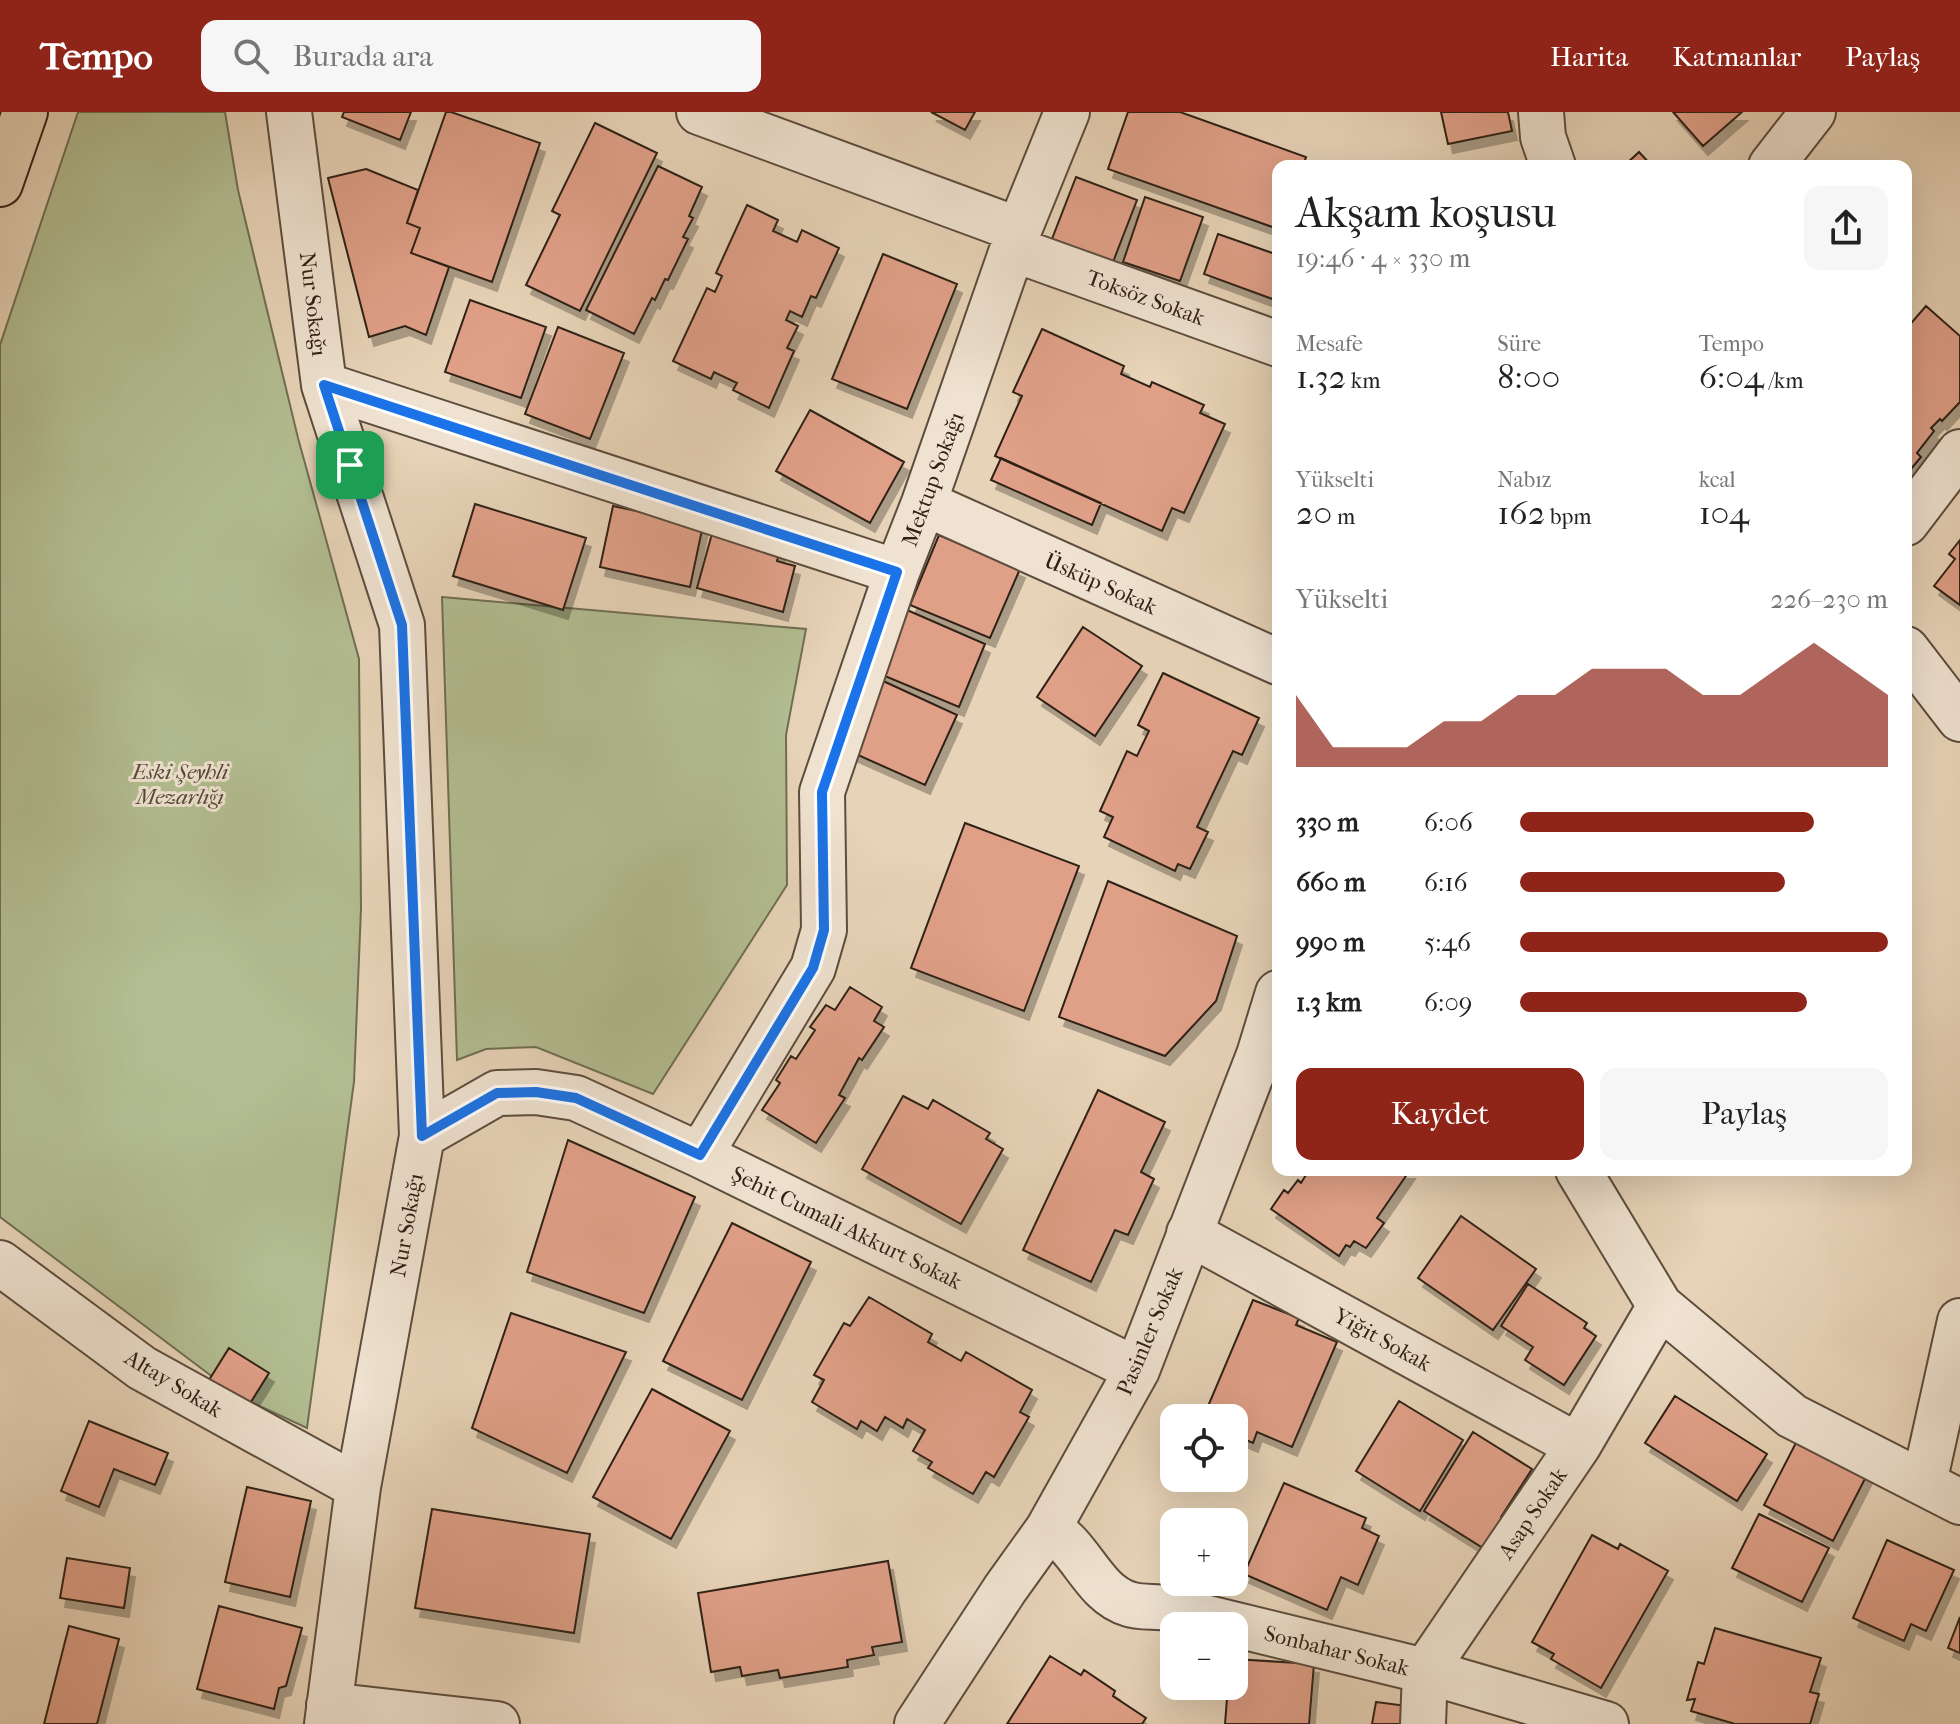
<!DOCTYPE html>
<html lang="tr">
<head>
<meta charset="utf-8">
<style>
	body { margin:0; font-family:"IM FELL French Canon",serif; background:#f6f6f6; color:#222; height:100vh; display:flex; flex-direction:column; font-size:30px; white-space:nowrap }
	* { box-sizing:border-box; margin:0 }
	p { font-size:26px; color:#767676 }
	.icon { flex:none; width:44px; height:44px; fill:none; stroke:currentColor; stroke-width:2; stroke-linecap:round; stroke-linejoin:round }
	.map { position:relative; flex:1; overflow:hidden }
	.side { position:absolute; left:1272px; top:48px; width:640px; height:1016px; display:flex; flex-direction:column; background:#fff; border-radius:16px; box-shadow:0 8px 32px #0002 }
	.side>* { flex:none }
	.fabs { position:absolute; left:1160px; top:1292px; display:grid; gap:16px }
	.fabs a { display:grid; place-items:center; width:88px; height:88px; border-radius:16px; background:#fff; box-shadow:0 8px 32px #0002; font-size:40px }
	.pin { position:absolute; display:grid; place-items:center; width:68px; height:68px; color:#fff; margin:-34px; border-radius:16px; box-shadow:0 4px 12px #0006 }
	.round { display:grid; place-items:center; flex:none; width:84px; height:84px; border-radius:16px; background:#f6f6f6 }
	.overview { display:flex; align-items:center; justify-content:space-between; height:136px; padding:0 24px }
	h1 { font-size:44px; font-weight:600; line-height:60px }
	.stats { display:grid; grid-template-columns:repeat(3,1fr); gap:12px; height:136px; padding:8px 24px }
	.stats div { display:grid; align-content:center }
	.stats b { font-size:34px; font-weight:600 }
	.stats small { font-size:22px; font-weight:400 }
	.stats p { font-size:22px }
	.chart { height:224px; padding:16px 24px }
	.chart p { display:flex; justify-content:space-between }
	.chart svg { width:100%; height:144px; margin-top:8px; fill:#8f2418; opacity:.7 }
	.action { display:flex; gap:16px; margin-top:auto; padding:16px 24px }
	.action a { flex:1; height:92px; border-radius:16px; background:#8f2418; color:#fff; font-size:32px; font-weight:600; line-height:92px; text-align:center }
	.action a+a { background:#f6f6f6; color:#222 }
	ul { padding:0 24px; list-style:none; font-size:26px }
	li { display:grid; grid-template-columns:128px 96px 1fr; align-items:center; height:60px }
	li i { height:20px; border-radius:10px; background:#8f2418 }
	header { display:flex; align-items:center; gap:48px; box-sizing:border-box; height:112px; padding:0 40px; background:#8f2418; color:#fff }
	header strong { font-size:38px }
	nav { display:flex; gap:44px; margin-inline-start:auto; font-size:28px }
	.search { width:560px; height:72px; background:#f6f6f6; display:flex; align-items:center; gap:20px; box-sizing:border-box; padding:0 28px; border-radius:16px; color:#767676; font-size:30px }
	.map>svg:first-child { display:block }
	.green { fill:#b2bd91; stroke:#706e54; stroke-width:2 }
	.building { fill:#e0a088; stroke:#2f2016; stroke-width:2; filter:url(#shadow) }
	.lines { fill:none; stroke-linecap:round; stroke-linejoin:round }
	.street-casing { stroke:#5d4d3e; stroke-width:48 }
	.primary-casing { stroke:#2f2016; stroke-width:48 }
	.street { stroke:#efe2d0; stroke-width:44 }
	.primary { stroke:#e7d3b7; stroke-width:44 }
	.route-casing { stroke:#fff; stroke-width:16 }
	.route { stroke:#1a73e8; stroke-width:10 }
	.labels { text-anchor:middle; stroke-width:6; stroke-linejoin:round; paint-order:stroke }
	.street-label { font-size:22px; fill:#2f2016; stroke:#efe2d0 }
	.park-label { font-size:22px; font-style:italic; fill:#504735; stroke:#efe2d0 }
</style>
</head>
<body>
<header>
<strong>Tempo</strong>
<div class="search"><svg class="icon" aria-label="search" viewBox="0 0 24 24"><circle cx="10" cy="10" r="6"/><path d="M15 15l6 6"/></svg>Burada ara</div>
<nav><a>Harita</a><a>Katmanlar</a><a>Paylaş</a></nav>
</header>
<div class="map">
<svg width="1960" height="1612" viewBox="0 0 1960 1612">
	<defs>
		<filter id="shadow"><feDropShadow dx="5" dy="9" stdDeviation="0" flood-color="#0004"/></filter>
	</defs>
	<rect width="100%" height="100%" fill="#e7d3b7"/>
	<filter id="stains"><feTurbulence type="fractalNoise" baseFrequency=".0025" numOctaves="4"/><feColorMatrix values="0 0 0 0 .2 0 0 0 0 .09 0 0 0 0 .02 0 0 0 .5 -.17"/></filter>
	<radialGradient id="worn" r=".72"><stop offset=".6" stop-color="#630" stop-opacity="0"/><stop offset="1" stop-color="#630" stop-opacity=".3"/></radialGradient>
	<path class="green" d="M78,0H225L238,78L298,326L359,547L361,796L354,970L307,1316L238,1284L0,1105V233Z
		M442,485L806,517L786,623L787,773L653,982L536,935L486,937L457,948Z"/>
	<path class="building" d="M344,0H411L400,28L342,5Z
		M446,0H451L540,31L492,170L411,141L420,116L407,111Z
		M931,0H975L965,18Z
		M1128,0H1180L1306,45L1303,54H1278V117L1108,57Z
		M1441,0H1508L1512,19L1448,32Z
		M1673,0H1742L1703,34Z
		M595,11L657,41L580,199L526,173L560,103L552,99Z
		M1639,40L1652,54H1624Z
		M658,54L702,75L689,104L693,106L683,125L688,127L668,168L665,167L655,188L652,186L634,222L586,198Z
		M366,57L418,78L407,111L420,116L411,141L449,155L426,223L405,214L369,225L328,66Z
		M1076,65L1137,88L1113,150L1052,127Z
		M1145,85L1203,105L1180,169L1123,150Z
		M747,93L778,108L773,119L797,130L802,118L839,136L816,186L811,184L802,205L790,199L786,208L798,214L787,236L794,239L769,296L733,278L737,271L714,260L711,267L673,249L707,176L715,180L722,164L716,161Z
		M1218,122L1278,143V189L1204,162Z
		M883,142L957,172L907,297L832,267Z
		M470,188L546,215L521,286L445,260Z
		M1926,194L1960,224V290L1942,309L1940,307L1931,316L1934,319L1917,341L1921,345L1906,363V217Z
		M558,215L624,241L590,327L525,302Z
		M1042,217L1124,254L1121,262L1150,275L1152,270L1204,293L1200,301L1225,312L1184,401L1172,396L1162,419L995,344L1022,284L1013,280Z
		M810,298L904,350L870,411L776,359Z
		M1001,346L1101,391L1092,413L991,368Z
		M475,392L586,426L563,498L453,464Z
		M613,394L703,413L690,475L600,455Z
		M713,418L780,438L777,449L795,454L783,500L697,476Z
		M939,423L1020,457L990,526L910,493Z
		M1960,428V493L1934,474L1955,447L1949,442Z
		M907,498L985,532L959,595L880,562Z
		M1083,515L1142,554L1095,624L1037,585Z
		M1163,561L1259,606L1242,643L1233,639L1197,715L1208,720L1190,757L1178,752L1175,759L1104,725L1113,705L1100,699L1127,639L1137,644L1149,619L1138,613Z
		M881,568L957,603L925,673L849,639Z
		M965,711L1079,754L1024,899L911,856Z
		M1108,769L1237,824L1216,889L1165,944L1059,905Z
		M850,875L882,895L874,909L884,915L862,948L859,946L839,983L845,986L816,1031L762,998L780,971L776,968L791,944L796,947L815,918L810,915L826,893L835,898Z
		M1098,978L1165,1010L1141,1060L1154,1067L1128,1123L1115,1118L1091,1170L1023,1138Z
		M903,984L928,997L933,988L990,1021L986,1027L1003,1037L961,1112L862,1057Z
		M568,1028L695,1085L644,1201L527,1160Z
		M1309,1058H1410L1377,1106L1384,1111L1366,1136L1354,1129L1350,1135L1346,1133L1339,1144L1271,1097L1284,1078L1288,1081L1298,1068L1301,1071Z
		M1461,1104L1536,1157L1493,1218L1418,1166Z
		M732,1111L811,1150L742,1288L663,1249Z
		M1528,1172L1587,1211L1584,1216L1596,1224L1564,1273L1525,1248L1533,1235L1501,1214Z
		M869,1185L932,1222L928,1230L961,1249L966,1240L1032,1278L1020,1300L1029,1305L994,1365L986,1360L973,1382L928,1356L932,1350L913,1339L925,1318L907,1307L903,1316L885,1305L877,1319L861,1309L857,1317L812,1290L824,1268L814,1263L844,1211L850,1214Z
		M1253,1188L1299,1206L1296,1213L1337,1230L1292,1335L1257,1320L1253,1331L1234,1323V1306H1203Z
		M511,1201L626,1240L567,1361L472,1316Z
		M229,1236L269,1261L249,1293L209,1268Z
		M652,1277L730,1319L671,1427L593,1385Z
		M1675,1284L1767,1342L1737,1389L1645,1331Z
		M1399,1289L1463,1328L1420,1399L1356,1359Z
		M89,1309L168,1341L155,1373L114,1357L99,1395L61,1379Z
		M1473,1320L1532,1357L1501,1405L1510,1411L1491,1441L1424,1399Z
		M1801,1321L1870,1357L1833,1429L1764,1393Z
		M1284,1371L1366,1406L1362,1416L1379,1424L1358,1473L1341,1465L1327,1498L1244,1462Z
		M247,1375L311,1389L290,1485L225,1470Z
		M432,1397L590,1422L574,1521L415,1496Z
		M1759,1402L1829,1436L1802,1490L1732,1456Z
		M1592,1423L1618,1437L1620,1432L1668,1459L1601,1576L1551,1547L1554,1542L1532,1530Z
		M1887,1428L1954,1458L1926,1519L1911,1512L1904,1529L1853,1506Z
		M67,1446L130,1456L124,1496L60,1486Z
		M888,1449L902,1530L872,1535L874,1543L847,1548L848,1555L780,1566L778,1558L742,1564L740,1555L711,1560L698,1481Z
		M219,1494L302,1516L286,1574L279,1576L274,1597L197,1577Z
		M1960,1505V1541L1948,1536Z
		M69,1514L119,1527L97,1612H44Z
		M1715,1516L1821,1546L1810,1580L1819,1582L1810,1612H1735L1691,1599L1695,1587L1687,1588L1698,1550L1704,1552Z
		M1050,1544L1081,1563L1084,1558L1115,1579L1113,1584L1146,1606L1142,1612H1007Z
		M1234,1547L1314,1552L1309,1612H1225L1228,1574H1234Z
		M1376,1590L1415,1595L1413,1612H1372Z"/>
	<g class="lines">
		<g class="street-casing">
			<path id="street" d="M289,0L324,273L402,513L422,1024L358,1375L327,1612
				M699,0L1019,118
				M1541,0L1543,25L1553,54
				M1771,54L1813,0
				M1013,137L1278,232
				M324,273L897,460
				M924,391L1278,550
				M1906,411L1960,340
				M1906,537L1960,607
				M422,1024L497,981L536,980L576,986L700,1043L1137,1258
				M700,1043L813,856L824,818L822,680L897,460L924,391L1019,118L1067,0
				M1578,1058L1660,1194L1792,1304L1960,1390
				M1189,1121L1578,1334
				M0,1151L142,1256L358,1375
				M1924,1371L1960,1209
				M1048,1417C1082,1434 1092,1481 1129,1492C1140,1496 1155,1494 1167,1496L1425,1559L1606,1612
				M329,1593L497,1612
				M917,1612L1005,1477L1048,1417L1137,1258L1259,943L1278,881
				M1423,1612L1425,1559L1578,1334L1660,1194"/>
		</g>
		<g class="primary-casing">
			<path id="primary" d="M0,72L25,0"/>
		</g>
		<use href="#street" class="street"/>
		<use href="#primary" class="primary"/>
	</g>
	<g class="lines">
		<g class="route-casing">
			<path id="route" d="M324,273L897,460L822,680L824,818L813,856L700,1043L576,986L536,980L497,981L422,1024L402,513Z"/>
		</g>
		<use href="#route" class="route"/>
	</g>
	<g class="labels">
		<g class="street-label">
			<text transform="translate(1146 185) rotate(20)" y="8">Toksöz Sokak</text>
			<text transform="translate(314 192) rotate(83)" y="8">Nur Sokağı</text>
			<text transform="translate(932 367) rotate(-70)" y="8">Mektup Sokağı</text>
			<text transform="translate(1101 471) rotate(24)" y="8">Üsküp Sokak</text>
			<text transform="translate(406 1113) rotate(-80)" y="8">Nur Sokağı</text>
			<text transform="translate(847 1115) rotate(26)" y="8">Şehit Cumali Akkurt Sokak</text>
			<text transform="translate(1149 1219) rotate(-67)" y="8">Pasinler Sokak</text>
			<text transform="translate(1383 1227) rotate(29)" y="8">Yiğit Sokak</text>
			<text transform="translate(174 1271) rotate(31)" y="8">Altay Sokak</text>
			<text transform="translate(1532 1401) rotate(-56)" y="8">Asap Sokak</text>
			<text transform="translate(1337 1538) rotate(14)" y="8">Sonbahar Sokak</text>
		</g>
		<g class="park-label">
			<text x="180" y="667">Eski Şeyhli<tspan x="180" dy="25">Mezarlığı</tspan></text>
		</g>
	</g>
	<rect width="100%" height="100%" filter="url(#stains)"/>
	<rect width="100%" height="100%" fill="url(#worn)"/>
</svg>
<div class="fabs">
<a><svg class="icon" aria-label="locate" viewBox="0 0 24 24"><circle cx="12" cy="12" r="6"/><path d="M12 2v4M12 18v4M2 12h4M18 12h4"/></svg></a>
<a>+</a>
<a>−</a>
</div>
<div class="pin" style="left:350px;top:353px;background:#1e9e55"><svg class="icon" aria-label="arrive" viewBox="0 0 24 24"><path d="M6 21V4h12l-3 4 3 4H6"/></svg></div>
<section class="side">
<div class="overview"><div><h1>Akşam koşusu</h1><p>19:46 · 4 × 330 m</p></div><a class="round"><svg class="icon" aria-label="share" viewBox="0 0 24 24"><path d="M12 15V3M7 8l5-5 5 5M5 13v7h14v-7"/></svg></a></div>
<div class="stats">
<div><p>Mesafe</p><b>1.32<small> km</small></b></div>
<div><p>Süre</p><b>8:00</b></div>
<div><p>Tempo</p><b>6:04<small> /km</small></b></div>
</div>
<div class="stats">
<div><p>Yükselti</p><b>20<small> m</small></b></div>
<div><p>Nabız</p><b>162<small> bpm</small></b></div>
<div><p>kcal</p><b>104</b></div>
</div>
<div class="chart"><p><span>Yükselti</span>226–230 m</p>
<svg viewBox="0 0 160 44" preserveAspectRatio="none"><path d="M0 44V22L10 38L20 38L30 38L40 30L50 30L60 22L70 22L80 14L90 14L100 14L110 22L120 22L130 14L140 6L150 14L160 22V44z"/></svg>
</div>
<ul>
<li><b>330 m</b>6:06<i style="width:80%"></i></li>
<li><b>660 m</b>6:16<i style="width:72%"></i></li>
<li><b>990 m</b>5:46<i style="width:100%"></i></li>
<li><b>1.3 km</b>6:09<i style="width:78%"></i></li>
</ul>
<div class="action"><a>Kaydet</a><a>Paylaş</a></div>
</section>
</div>
</body>
</html>
